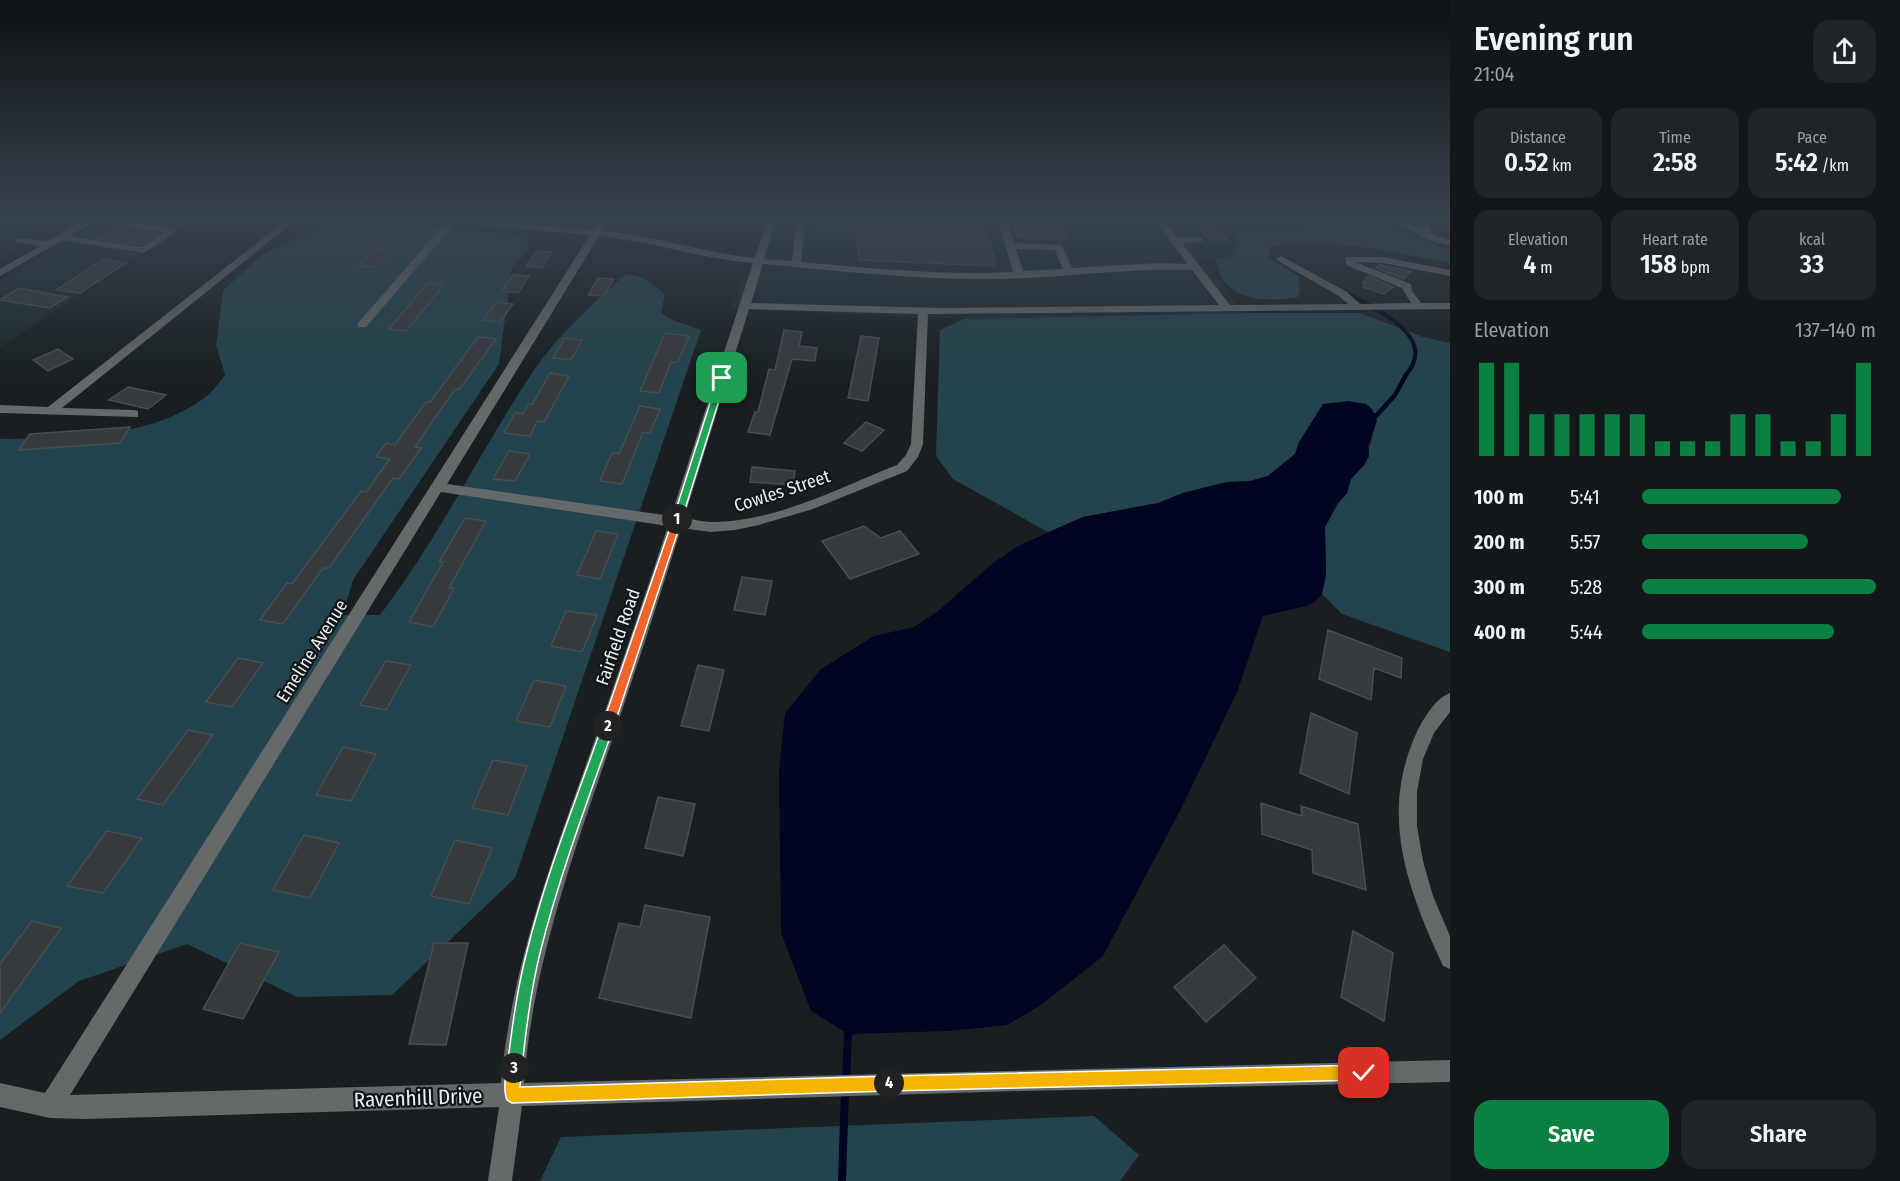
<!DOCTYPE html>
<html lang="en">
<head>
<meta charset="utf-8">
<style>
	body { margin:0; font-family:"Fira Sans Condensed",sans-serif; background:#202426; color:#f1f3f6; height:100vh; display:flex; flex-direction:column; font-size:22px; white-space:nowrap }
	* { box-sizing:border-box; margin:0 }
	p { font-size:20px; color:#9d9fa2 }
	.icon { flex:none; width:33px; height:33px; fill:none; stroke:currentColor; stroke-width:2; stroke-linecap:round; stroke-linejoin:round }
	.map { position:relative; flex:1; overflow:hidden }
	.drawer { display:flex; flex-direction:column; background:#131719; width:450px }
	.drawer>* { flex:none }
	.pin { position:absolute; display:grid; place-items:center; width:51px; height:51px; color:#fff; margin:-26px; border-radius:12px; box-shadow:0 3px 9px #0006 }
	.km { position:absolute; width:30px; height:30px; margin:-15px; border-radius:50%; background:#222; color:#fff; font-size:16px; line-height:30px; text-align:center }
	.round { display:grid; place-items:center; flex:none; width:63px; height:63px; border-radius:18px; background:#202426 }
	.headline { display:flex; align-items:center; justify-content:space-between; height:102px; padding:0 24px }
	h1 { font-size:33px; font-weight:600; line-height:45px }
	.stats { display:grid; grid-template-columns:repeat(3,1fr); gap:9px; height:102px; padding:6px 24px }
	.stats div { display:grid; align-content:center; border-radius:15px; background:#202426; text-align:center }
	.stats b { font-size:26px; font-weight:600 }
	.stats small { font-size:16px; font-weight:400 }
	.stats p { font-size:16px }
	.chart { height:168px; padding:12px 24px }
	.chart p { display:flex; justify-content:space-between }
	.chart svg { width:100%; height:108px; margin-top:6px; stroke:#0b8043; stroke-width:6 }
	.action { display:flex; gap:12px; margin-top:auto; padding:12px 24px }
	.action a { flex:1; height:69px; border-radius:18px; background:#0b8043; color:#fff; font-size:24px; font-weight:600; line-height:69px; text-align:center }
	.action a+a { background:#202426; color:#f1f3f6 }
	ul { padding:0 24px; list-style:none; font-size:20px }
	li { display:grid; grid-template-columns:96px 72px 1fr; align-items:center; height:45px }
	li i { height:15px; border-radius:8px; background:#0b8043 }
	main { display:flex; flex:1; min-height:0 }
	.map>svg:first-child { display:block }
	.built { fill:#1d292d }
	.green { fill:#23444e }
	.water { fill:#000521 }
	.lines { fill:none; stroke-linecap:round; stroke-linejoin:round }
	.stream-far2 { stroke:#000521; stroke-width:4 }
	.stream-far1 { stroke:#000521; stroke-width:4.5 }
	.stream { stroke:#000521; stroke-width:8 }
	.building { fill:#363b3e; stroke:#494e51; stroke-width:1.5 }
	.minor { fill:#656969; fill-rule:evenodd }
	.split-1 { fill:#22a559; stroke:#fff; stroke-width:1.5 }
	.split-2 { fill:#f0652b; stroke:#fff; stroke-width:1.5 }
	.split-3 { fill:#22a559; stroke:#fff; stroke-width:1.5 }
	.split-4 { fill:#f5b400; stroke:#fff; stroke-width:1.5 }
	.split-5 { fill:#f5b400; stroke:#fff; stroke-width:1.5 }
	.labels { text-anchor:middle; stroke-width:4.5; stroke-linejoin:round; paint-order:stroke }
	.street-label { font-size:18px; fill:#eceff1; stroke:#101617 }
	.near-street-label { font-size:21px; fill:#eceff1; stroke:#101617 }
</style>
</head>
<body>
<main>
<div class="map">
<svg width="1450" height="1181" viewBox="0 0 1450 1181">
	<rect width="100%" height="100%" fill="#191f21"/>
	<path class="built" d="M0,216H72L0,259Z
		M109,216H197L0,347V281Z
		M770,216H1222L1240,242L1229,259L1203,260L1244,313L964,319L731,309Z"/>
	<path class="green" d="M378,221L526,236L528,249L512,267L499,364L353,580L343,615H380C439,538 480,451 534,370C559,334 593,303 626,274L643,278L665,294L661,313L675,321L701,330L515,878L392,995L297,997L187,944L79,981L0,1040V439C69,437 149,440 207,396C214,390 220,381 225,375L216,345L223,291L260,256L325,225Z
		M1349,222L1379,225L1408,232L1450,251V263L1371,248L1301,241L1270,247L1269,258L1298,276L1300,288L1298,297C1273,301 1239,303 1222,278C1219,273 1218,265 1216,259H1229L1240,243L1234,233L1291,230Z
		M1244,313H1360L1423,337L1450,343V652L1342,614L1322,594L1326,575L1325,527L1338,503L1347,493L1351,479L1365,464L1377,420L1299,442L1295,454L1268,476L1250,481L1227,482L1183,493L1158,503L1083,517L1048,532L953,479L936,456L940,330L964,319Z
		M1094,1116L1139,1155L1120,1181H540L561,1137Z"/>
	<path class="water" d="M1348,401L1366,404L1372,409L1377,420L1368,446L1369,456L1365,464L1351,479L1347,493L1338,503L1325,527L1326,575L1322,594L1315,602L1306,606L1263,616L1237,692L1181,809L1103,956L1041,1005L1007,1025L949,1031L848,1034L811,1011L781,933L779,771L785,713L821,669L874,636L914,627L938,611L993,563L1018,546L1083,517L1158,503L1183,493L1227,482L1250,481L1268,476L1295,454L1299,442L1323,404Z"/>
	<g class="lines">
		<path class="stream-far2" d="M1349,294C1378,311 1440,337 1405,376"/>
		<path class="stream-far1" d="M1372,415L1376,416L1395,395L1406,375"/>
		<path class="stream" d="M846,1081L848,1034L853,1030
			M842,1181L845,1090"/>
	</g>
	<path class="building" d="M819,216L983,220L996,266L859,260L857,231L819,230Z
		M1189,216H1206L1228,240H1210Z
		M1011,221L1061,222L1068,239L1017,237Z
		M114,227L158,233L141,245L96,238Z
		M373,249L391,251L376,267L358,266Z
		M537,251L552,252L542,268L526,266Z
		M103,259L126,263L80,293L56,290Z
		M1379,265L1402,269L1411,272L1403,279L1376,268Z
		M514,274L529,276L518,293L502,291Z
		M1368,276L1393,287L1384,294L1363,287L1366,284L1362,283Z
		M598,278L614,279L604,296L588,295Z
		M428,283L444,285L406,331L389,329Z
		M19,288L68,297L50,308L0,300Z
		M496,302L513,304L500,322L483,320Z
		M784,330L802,332L799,346L817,348L815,361L792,359L770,435L748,432L755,412H758L769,369L775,370Z
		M665,333L689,336L677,363L671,362L659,393L640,391Z
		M861,336L879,338L868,401L848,398Z
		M478,337L496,339L459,390L455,389L415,447L421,448L399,479L393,478L329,568H323L283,624L260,620L287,583L292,584L361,491L366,492L390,459L376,457L386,443L395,445L426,402H430Z
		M565,338L582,340L571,360L553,358Z
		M58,349L73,359L48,371L33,360Z
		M550,373L569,376L544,422L537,421L530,436L504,433L515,413L523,414L528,404L532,405Z
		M128,387L166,395L148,409L109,400Z
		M640,406L660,409L650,433L643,432L622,484L600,481L612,453L619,454Z
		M866,422L884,430L862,451L844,443Z
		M130,427L120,443L19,450L30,434Z
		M509,451L530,454L515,481L493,479Z
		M752,467L795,471L793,485L750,482Z
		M465,518L486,521L449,588H454L433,627L409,622L443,562H439Z
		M864,526L881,538L900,531L919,554L850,579L822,541Z
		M596,531L618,534L600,579L577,575Z
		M742,577L772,581L765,615L734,610Z
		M566,611L597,615L582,652L551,646Z
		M1328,630L1402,658L1401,678L1374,668L1371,700L1319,679Z
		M238,658L263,663L232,707L206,702Z
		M386,661L411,665L386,710L360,705Z
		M698,665L724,670L709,731L681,726Z
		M534,680L566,686L550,727L516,721Z
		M1311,713L1357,733L1349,794L1300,773Z
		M188,730L213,735L163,805L137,799Z
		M343,747L376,754L351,801L316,795Z
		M493,760L527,766L508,815L472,808Z
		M658,797L695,804L683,856L645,848Z
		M1261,803L1302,816L1301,806L1358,824L1366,890L1313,873L1312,850L1262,834Z
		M107,831L142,838L103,893L67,886Z
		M304,835L339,843L310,898L273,890Z
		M455,840L492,848L469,904L431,896Z
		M645,905L710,917L691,1018L599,998L619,923L640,927Z
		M32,921L61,928L0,1013V964Z
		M1353,931L1393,953L1384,1021L1341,997Z
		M240,943L279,952L243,1019L203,1009Z
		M434,943H468L446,1045L409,1044Z
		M1224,945L1256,978L1206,1022L1174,987Z"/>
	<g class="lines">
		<path class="minor" d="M90,216L172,228L177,231L144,253L63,240L0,276V269L40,246L16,242V238L48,241ZM94,222L164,232L142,247L70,236Z
			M147,216L182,220L187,223L182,226L151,222L148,221Z
			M257,216L288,219L291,216H301L62,408L134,410L138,411V417L0,413V405L48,407L281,224L262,221Z
			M406,216H460L459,218L594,230L602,216H611L603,231C654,235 703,253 755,258L768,216H777L764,259L792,261L797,216H806L801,262C871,268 943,276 1013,272L997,216H1006L1014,243L1062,245L1072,268L1159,263L1188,264L1155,221L1102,219L1098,216H1161L1177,237L1202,238V242L1182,243L1230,305L1348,304L1339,296L1278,261L1276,259L1281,256L1347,292L1360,304L1411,303L1402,288L1346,265L1345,257H1383L1450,270V276L1383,263L1355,262L1411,284L1412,291L1421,303H1450V309L928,314L923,444L918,457L907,471L813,509L759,525L735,530L711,532L681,528C657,606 631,684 605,761C569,867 532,971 524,1083L1450,1060V1082L1022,1091L522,1106L512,1181H488L499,1107L85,1119L50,1118L0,1107V1083L45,1093L590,235L455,223L366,327H358V323L446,222L410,219ZM599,236C651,241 701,259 753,263L671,516L447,484ZM1016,249L1055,250L1063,269L1023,271ZM763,264C840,271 918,280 996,279C1061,278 1127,268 1192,270L1219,305L942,308L751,303ZM749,309L918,314L911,444L906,455L897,465C841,487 773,523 712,522C703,522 693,519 684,518ZM441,492L668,526C642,604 616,681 588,759C550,865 511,970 501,1083L70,1095Z
			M1245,216L1271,218L1326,216L1340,224L1332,226L1314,217L1271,224Z
			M1384,216H1396L1419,227L1416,216H1425L1432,234L1450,240V246L1429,240Z
			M1450,693V712L1434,733L1423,759L1417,792V826L1423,861L1433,896L1450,936V969L1443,966C1408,890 1379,816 1416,734C1422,721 1435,698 1450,693Z"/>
	</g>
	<linearGradient id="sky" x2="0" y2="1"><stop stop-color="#0e1112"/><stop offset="0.57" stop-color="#38424e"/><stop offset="1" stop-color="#38424e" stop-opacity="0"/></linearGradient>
	<rect width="1450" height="381" fill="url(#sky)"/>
	<path class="split-1" d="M722,376L726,378L682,519L674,521L673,519L718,378Z"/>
	<path class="split-2" d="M677,515L682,519L614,726L608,731L602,726L673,519Z"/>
	<path class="split-3" d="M608,721L614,726C588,800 560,874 541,949C531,988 526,1028 522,1068L520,1073L514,1075L509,1073L507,1068C512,1028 517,989 527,951C546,874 576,800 602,726Z"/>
	<path class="split-4" d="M514,1060L520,1062L522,1068L520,1087L889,1076L895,1078L897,1083L895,1089L889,1091L512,1103L507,1100C503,1090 505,1072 509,1062Z"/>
	<path class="split-5" d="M1364,1065L1370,1067L1372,1073L1370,1078L1364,1080L889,1091L884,1089L882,1083L884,1078L889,1076Z"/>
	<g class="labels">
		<g class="street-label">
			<text transform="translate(782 491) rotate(-18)" y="6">Cowles Street</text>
			<text transform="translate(618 637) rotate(-71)" y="6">Fairfield Road</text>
			<text transform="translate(312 651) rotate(-58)" y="6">Emeline Avenue</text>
		</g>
		<g class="near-street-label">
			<text transform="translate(418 1098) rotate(-2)" y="7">Ravenhill Drive</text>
		</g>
	</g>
</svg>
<div class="pin" style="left:722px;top:378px;background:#1e9e55"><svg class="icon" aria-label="arrive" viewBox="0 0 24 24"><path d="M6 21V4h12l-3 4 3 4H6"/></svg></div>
<div class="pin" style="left:1364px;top:1073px;background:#d93025"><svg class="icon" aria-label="check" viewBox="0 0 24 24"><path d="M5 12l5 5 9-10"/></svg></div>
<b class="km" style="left:677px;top:519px">1</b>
<b class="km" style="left:608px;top:726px">2</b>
<b class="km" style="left:514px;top:1068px">3</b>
<b class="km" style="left:889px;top:1083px">4</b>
</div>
<section class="drawer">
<div class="headline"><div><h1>Evening run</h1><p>21:04</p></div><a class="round"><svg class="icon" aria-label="share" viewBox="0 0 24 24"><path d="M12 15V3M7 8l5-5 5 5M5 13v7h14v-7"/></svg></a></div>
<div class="stats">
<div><p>Distance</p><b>0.52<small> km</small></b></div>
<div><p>Time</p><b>2:58</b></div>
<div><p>Pace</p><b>5:42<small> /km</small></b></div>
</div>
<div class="stats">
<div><p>Elevation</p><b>4<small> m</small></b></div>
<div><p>Heart rate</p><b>158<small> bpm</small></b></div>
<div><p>kcal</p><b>33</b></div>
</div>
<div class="chart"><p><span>Elevation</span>137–140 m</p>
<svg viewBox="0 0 160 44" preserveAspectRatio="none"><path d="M5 44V6M15 44V6M25 44V27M35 44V27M45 44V27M55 44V27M65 44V27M75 44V38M85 44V38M95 44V38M105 44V27M115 44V27M125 44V38M135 44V38M145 44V27M155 44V6"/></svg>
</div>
<ul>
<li><b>100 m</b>5:41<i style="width:85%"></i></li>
<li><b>200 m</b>5:57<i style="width:71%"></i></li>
<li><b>300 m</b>5:28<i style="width:100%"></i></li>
<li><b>400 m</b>5:44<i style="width:82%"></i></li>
</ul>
<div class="action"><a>Save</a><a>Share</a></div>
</section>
</main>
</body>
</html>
